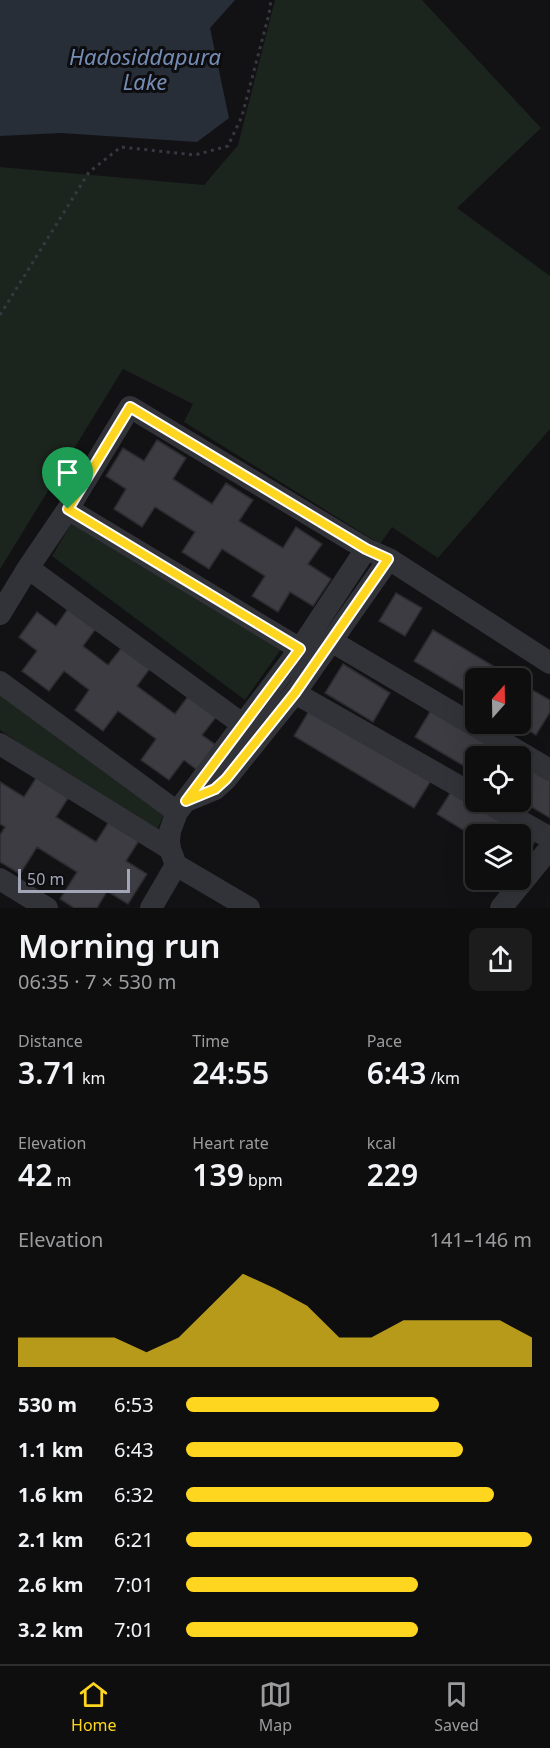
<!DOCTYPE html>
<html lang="en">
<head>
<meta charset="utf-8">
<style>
	body { margin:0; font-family:"Noto Sans",sans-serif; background:#1c1c1d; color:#f1f3f6; height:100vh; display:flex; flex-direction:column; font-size:22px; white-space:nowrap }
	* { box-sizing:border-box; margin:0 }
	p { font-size:20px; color:#9b9c9e }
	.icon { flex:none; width:33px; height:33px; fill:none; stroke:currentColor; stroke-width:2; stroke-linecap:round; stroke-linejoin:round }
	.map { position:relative; height:908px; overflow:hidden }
	.drawer { display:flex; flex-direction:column; background:#0e0e0f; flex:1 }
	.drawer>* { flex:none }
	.needle { width:39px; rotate:20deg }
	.tools { position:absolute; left:465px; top:668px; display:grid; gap:12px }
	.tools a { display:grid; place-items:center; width:66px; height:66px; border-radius:9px; background:#0e0e0f; box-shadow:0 6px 24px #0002,0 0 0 2px #2e2e2f; font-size:30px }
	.scale { position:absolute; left:18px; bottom:15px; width:112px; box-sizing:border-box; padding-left:6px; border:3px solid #a2a5b6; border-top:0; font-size:16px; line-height:21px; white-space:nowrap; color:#a2a5b6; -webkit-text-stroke:4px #0d0d0f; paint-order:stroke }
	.pin { position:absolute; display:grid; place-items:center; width:51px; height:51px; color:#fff; margin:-62px -26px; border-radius:50% 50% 50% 0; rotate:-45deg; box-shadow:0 0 6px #0007 }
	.pin .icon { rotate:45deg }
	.round { display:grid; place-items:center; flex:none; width:63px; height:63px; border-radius:9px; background:#1c1c1d }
	.overview { display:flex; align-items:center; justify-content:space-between; height:102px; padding:0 18px }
	h1 { font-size:33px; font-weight:600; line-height:45px }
	.metrics { display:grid; grid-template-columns:repeat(3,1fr); gap:9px; height:102px; padding:6px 18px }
	.metrics div { display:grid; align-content:center }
	.metrics b { font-size:30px; font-weight:600 }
	.metrics small { font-size:16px; font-weight:400 }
	.metrics p { font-size:16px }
	.chart { height:168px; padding:12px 18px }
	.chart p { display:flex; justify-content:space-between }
	.chart svg { width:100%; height:108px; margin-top:6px; fill:#ffd61f; opacity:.7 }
	ul { padding:0 18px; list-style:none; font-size:20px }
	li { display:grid; grid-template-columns:96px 72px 1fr; align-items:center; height:45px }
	li i { height:15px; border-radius:8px; background:#ffd61f }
	.menu { display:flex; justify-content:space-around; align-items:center; height:84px; border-top:2px solid #2e2e2f; background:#0e0e0f; font-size:16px; color:#9b9c9e }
	.menu a { display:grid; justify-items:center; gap:3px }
	.menu .on { color:#ffd61f }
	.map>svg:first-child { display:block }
	.green { fill:#1c241e }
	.water { fill:#272e38 }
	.building { fill:#3c3c42; stroke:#2c2c30; stroke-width:1.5 }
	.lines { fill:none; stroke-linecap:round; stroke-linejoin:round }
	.path { stroke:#383940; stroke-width:3; stroke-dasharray:3 4.5; stroke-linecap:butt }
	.minor { stroke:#323339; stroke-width:22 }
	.route-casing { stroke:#fff; stroke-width:12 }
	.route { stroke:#ffd61f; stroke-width:8 }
	.labels { text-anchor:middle; stroke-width:6; stroke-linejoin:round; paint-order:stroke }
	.water-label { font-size:22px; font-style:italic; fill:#758db5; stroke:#0d0d0f }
</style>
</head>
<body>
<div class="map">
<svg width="550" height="908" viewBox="0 0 550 908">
	<rect width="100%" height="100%" fill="#121214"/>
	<path class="green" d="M275,0H422L541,128L457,208L550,276V429L438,558L392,527L380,544L184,422L193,404L123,369L0,569V167L204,185L238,145Z
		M73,521L281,649L245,700L52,556Z
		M0,689L164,815L154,835L0,730Z"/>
	<path class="water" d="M0,0H235L210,28L229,118L197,142L61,133L0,136Z"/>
	<path class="building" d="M157,440L186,458L173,479L212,504L226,483L253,500L239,521L283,548L296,527L322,544L308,564L331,579L313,606L290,592L278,612L252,596L265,576L222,549L209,569L182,552L195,532L155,507L142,527L114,509L126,489L106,476L123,448L144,461Z
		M396,593L422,608L405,636L379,621Z
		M70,606L97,627L83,646L108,665L123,646L151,667L137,686L175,714L189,695L217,716L202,735L216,745L197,770L184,760L169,780L141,760L156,739L118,711L103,731L75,710L89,690L64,671L49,691L22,671L37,651L19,637L37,612L56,626Z
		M433,630L513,678H476V698L414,661Z
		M343,664L390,693L373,722L325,693Z
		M520,683L550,700V712L536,735L517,723H520Z
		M434,705L518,756H476V773L415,737Z
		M312,706L432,779L414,808L294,736Z
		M520,757L550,775V818L520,800Z
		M38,775L70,795L56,817L96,842L110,820L140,839L126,861L147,874L128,904L107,891L97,908H74L60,899L77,872L37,847L20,874L0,862V835L5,827L0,824V782L24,797Z
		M454,787L537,837L521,865L520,834H476V838L437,814Z"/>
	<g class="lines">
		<path class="path" d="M0,315L89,172L121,147L195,155L228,146L242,116L269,14L271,0"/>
		<path class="minor" d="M68,509L300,649
			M389,559L550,663
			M28,568L242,724
			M0,614L28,568L68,509L130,407L366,549L300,649L177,812L170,831L169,841L170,849L176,865L249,908
			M331,641L550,770
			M0,682L177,812
			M295,693L476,796
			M0,744L170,849
			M186,801L215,789L226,779L295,693L389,559L366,549
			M485,801L550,838
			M0,879L47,908
			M151,908L176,865
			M501,908L550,848"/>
	</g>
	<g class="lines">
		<g class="route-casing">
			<path id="route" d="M130,407L366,549L388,559L295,693L226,779L215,789L186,801L300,649L68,509Z"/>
		</g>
		<use href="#route" class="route"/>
	</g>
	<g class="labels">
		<g class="water-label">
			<text x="145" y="65">Hadosiddapura<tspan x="145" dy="25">Lake</tspan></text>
		</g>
	</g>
</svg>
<div class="tools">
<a><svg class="needle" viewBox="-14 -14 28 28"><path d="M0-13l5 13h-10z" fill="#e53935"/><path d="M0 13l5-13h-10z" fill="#9b9c9e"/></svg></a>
<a><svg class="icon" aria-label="locate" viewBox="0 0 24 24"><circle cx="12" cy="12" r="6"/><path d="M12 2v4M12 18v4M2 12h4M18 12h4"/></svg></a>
<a><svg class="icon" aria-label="layers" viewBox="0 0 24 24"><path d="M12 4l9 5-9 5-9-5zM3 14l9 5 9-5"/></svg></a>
</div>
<div class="scale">50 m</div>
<div class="pin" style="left:68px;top:509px;background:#1e9e55"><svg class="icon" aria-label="arrive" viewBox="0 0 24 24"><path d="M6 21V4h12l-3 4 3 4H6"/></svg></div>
</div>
<section class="drawer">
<div class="overview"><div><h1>Morning run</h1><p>06:35 · 7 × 530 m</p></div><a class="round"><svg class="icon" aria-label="share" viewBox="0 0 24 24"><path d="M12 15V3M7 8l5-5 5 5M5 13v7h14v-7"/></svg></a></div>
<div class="metrics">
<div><p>Distance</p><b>3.71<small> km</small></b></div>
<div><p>Time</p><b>24:55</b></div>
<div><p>Pace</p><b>6:43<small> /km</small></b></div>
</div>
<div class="metrics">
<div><p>Elevation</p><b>42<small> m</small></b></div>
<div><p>Heart rate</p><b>139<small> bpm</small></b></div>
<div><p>kcal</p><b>229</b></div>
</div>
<div class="chart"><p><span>Elevation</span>141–146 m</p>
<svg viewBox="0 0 160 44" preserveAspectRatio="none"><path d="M0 44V32L10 32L20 32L30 32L40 38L50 32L60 19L70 6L80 12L90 19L100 32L110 32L120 25L130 25L140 25L150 25L160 32V44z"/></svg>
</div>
<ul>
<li><b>530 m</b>6:53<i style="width:73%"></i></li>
<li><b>1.1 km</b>6:43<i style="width:80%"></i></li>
<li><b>1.6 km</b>6:32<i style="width:89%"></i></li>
<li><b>2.1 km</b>6:21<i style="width:100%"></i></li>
<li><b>2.6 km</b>7:01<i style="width:67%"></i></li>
<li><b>3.2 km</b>7:01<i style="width:67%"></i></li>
</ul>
</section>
<nav class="menu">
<a class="on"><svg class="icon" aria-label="home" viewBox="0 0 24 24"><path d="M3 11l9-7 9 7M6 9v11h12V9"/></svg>Home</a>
<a><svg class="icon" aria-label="map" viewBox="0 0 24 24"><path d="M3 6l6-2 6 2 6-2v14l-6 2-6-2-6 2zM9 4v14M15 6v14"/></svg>Map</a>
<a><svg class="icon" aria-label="saved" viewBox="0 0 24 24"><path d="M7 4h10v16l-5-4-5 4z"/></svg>Saved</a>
</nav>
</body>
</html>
